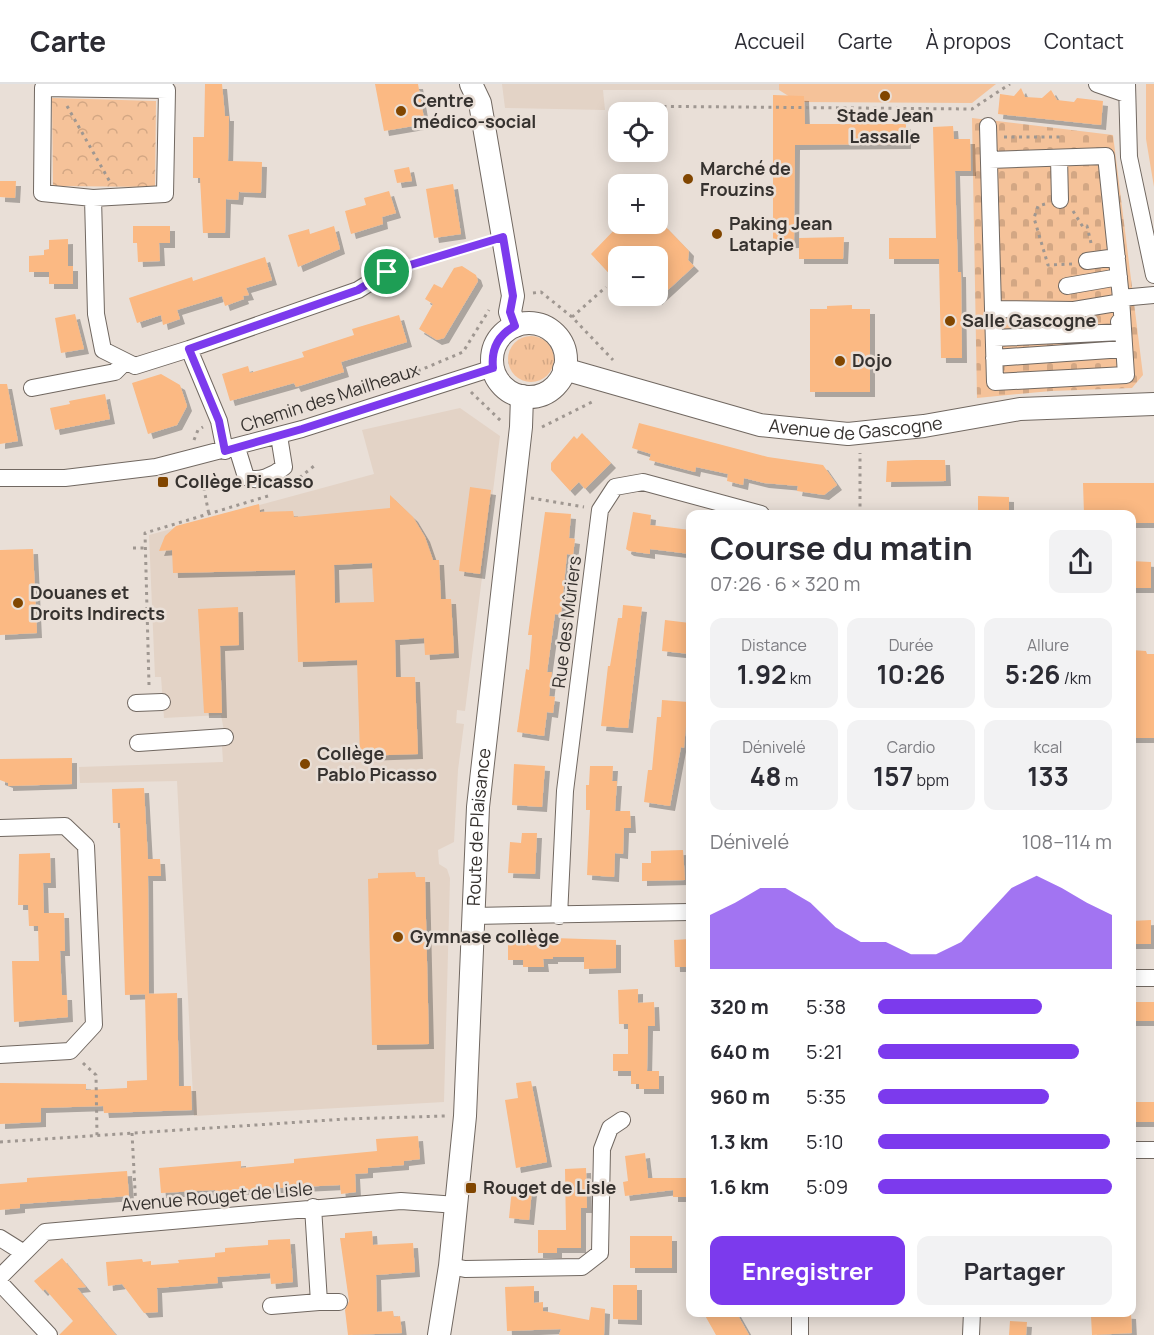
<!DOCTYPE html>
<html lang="fr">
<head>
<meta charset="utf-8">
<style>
	body { margin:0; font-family:Manrope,sans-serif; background:#f2f2f3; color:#2b2b33; height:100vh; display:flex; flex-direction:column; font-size:22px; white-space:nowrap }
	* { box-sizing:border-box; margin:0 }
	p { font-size:20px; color:#7c7c81 }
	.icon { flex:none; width:33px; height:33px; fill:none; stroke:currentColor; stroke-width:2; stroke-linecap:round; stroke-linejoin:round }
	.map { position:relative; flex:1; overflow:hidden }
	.panel { position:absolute; left:686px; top:426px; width:450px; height:807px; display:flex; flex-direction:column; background:#fff; border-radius:12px; box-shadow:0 3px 15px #0003 }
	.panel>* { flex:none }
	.fabs { position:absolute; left:608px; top:18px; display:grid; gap:12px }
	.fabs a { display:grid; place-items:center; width:60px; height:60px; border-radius:12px; background:#fff; box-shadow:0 3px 15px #0003; font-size:30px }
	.pin { position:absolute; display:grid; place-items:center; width:51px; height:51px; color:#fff; margin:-26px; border:3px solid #fff; border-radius:50%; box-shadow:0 2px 6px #0007 }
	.round { display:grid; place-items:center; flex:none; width:63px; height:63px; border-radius:12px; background:#f2f2f3 }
	.headline { display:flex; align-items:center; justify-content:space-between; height:102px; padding:0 24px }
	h1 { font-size:33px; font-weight:700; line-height:45px }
	.metrics { display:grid; grid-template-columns:repeat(3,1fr); gap:9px; height:102px; padding:6px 24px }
	.metrics div { display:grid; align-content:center; border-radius:12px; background:#f2f2f3; text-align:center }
	.metrics b { font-size:26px; font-weight:700 }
	.metrics small { font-size:16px; font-weight:400 }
	.metrics p { font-size:16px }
	.chart { height:168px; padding:12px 24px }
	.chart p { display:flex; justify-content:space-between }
	.chart svg { width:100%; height:108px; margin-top:6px; fill:#7c3aed; opacity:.7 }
	.button { display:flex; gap:12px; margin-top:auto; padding:12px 24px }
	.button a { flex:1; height:69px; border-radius:12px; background:#7c3aed; color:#fff; font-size:24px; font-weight:700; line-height:69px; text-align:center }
	.button a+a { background:#f2f2f3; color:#2b2b33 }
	ul { padding:0 24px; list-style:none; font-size:20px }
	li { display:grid; grid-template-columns:96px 72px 1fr; align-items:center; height:45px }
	li i { height:15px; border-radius:8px; background:#7c3aed }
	header { display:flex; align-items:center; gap:36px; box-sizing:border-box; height:84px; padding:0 30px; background:#fff; border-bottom:2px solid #e1e1e2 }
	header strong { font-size:28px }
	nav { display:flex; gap:33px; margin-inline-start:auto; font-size:21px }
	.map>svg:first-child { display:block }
	.built { fill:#e3d3c6 }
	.grass { fill:url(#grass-tufts) }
	.cemetery { fill:url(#cemetery-stones) }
	.park { fill:url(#park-crowns) }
	.garden { fill:#f5c299 }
	.building { fill:#fbb983; fill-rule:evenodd; filter:url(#shadow) }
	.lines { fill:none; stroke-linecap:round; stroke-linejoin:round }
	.minor-casing { stroke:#716861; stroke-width:18 }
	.major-casing { stroke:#716861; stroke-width:24 }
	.path { stroke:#9f9791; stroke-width:3; stroke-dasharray:3 4.5; stroke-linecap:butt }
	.minor { stroke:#fff; stroke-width:16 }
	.major { stroke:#fff; stroke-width:22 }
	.route-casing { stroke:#fff; stroke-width:12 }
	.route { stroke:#7c3aed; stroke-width:8 }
	.poi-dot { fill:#814600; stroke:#e9dfd7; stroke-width:2 }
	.labels { text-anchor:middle; stroke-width:5; stroke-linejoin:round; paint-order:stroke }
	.poi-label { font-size:18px; font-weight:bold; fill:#36322f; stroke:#e9dfd7; text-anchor:start }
	.street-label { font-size:18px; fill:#36322f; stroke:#e9dfd7 }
</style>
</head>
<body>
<header>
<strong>Carte</strong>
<nav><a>Accueil</a><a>Carte</a><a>À propos</a><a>Contact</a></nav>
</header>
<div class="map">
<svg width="1154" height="1251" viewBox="0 0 1154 1251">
	<defs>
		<pattern id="grass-tufts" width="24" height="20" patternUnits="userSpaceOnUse" patternTransform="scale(1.5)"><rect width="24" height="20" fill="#f5c299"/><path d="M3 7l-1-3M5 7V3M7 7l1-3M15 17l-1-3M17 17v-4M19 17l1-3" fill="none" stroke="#d3a784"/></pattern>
		<pattern id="cemetery-stones" width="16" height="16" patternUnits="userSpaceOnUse" patternTransform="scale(1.5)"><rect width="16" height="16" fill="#f5c299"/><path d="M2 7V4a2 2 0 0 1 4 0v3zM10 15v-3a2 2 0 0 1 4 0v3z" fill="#d3a784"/></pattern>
		<pattern id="park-crowns" width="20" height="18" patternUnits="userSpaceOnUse" patternTransform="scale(1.5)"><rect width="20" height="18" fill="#f5c299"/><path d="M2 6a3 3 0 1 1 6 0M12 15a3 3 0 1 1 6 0" fill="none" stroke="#d3a784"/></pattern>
		<filter id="shadow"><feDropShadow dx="5" dy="5" stdDeviation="0" flood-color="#0004"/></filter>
	</defs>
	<rect width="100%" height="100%" fill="#e9dfd7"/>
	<path class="built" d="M502,0H779V6H603L605,26L505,24Z
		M460,324L500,352L465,627L457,626L456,639L464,640L458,686L454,758L438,766L439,780L447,785L450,794L444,1018L194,1032L177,697L80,699L79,683L223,678L222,662L226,658L221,631L164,634L161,593H155L149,451L374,390L362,346Z"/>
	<path class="grass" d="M508 275a23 23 0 1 1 46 0a23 23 0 1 1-46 0Z"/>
	<path class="cemetery" d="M972,34L1113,51L1143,291L1132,304L1051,307L977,314Z"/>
	<path class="park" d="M52,14L156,17L155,103L53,102Z"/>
	<path class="garden" d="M779,0H996L972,19L798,18L779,6Z
		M1146,0H1154V103L1146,55Z"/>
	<path class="building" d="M205,0H222L225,32H229L228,77L262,78L261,109L239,108L238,116L226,115L225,149H203L200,94H193V53H204Z
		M375,0H418L425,40L384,47Z
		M1021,4L1025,13L1042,14L1051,6L1057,16L1074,18L1077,14L1103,17L1101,41L998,30L1000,10L1014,12Z
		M773,11L804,12L805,40H906V60L795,61L794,159L773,160Z
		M953,42L954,55H970L971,87H955L958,188H961L962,274H941L939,175H889V154H936L933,43Z
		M409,83L412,97L397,99L394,86Z
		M0,97H16L15,114L0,113Z
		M453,100L461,150L434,154L426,105Z
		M389,107L396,129L382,133L383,140L351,150L345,127L366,121L364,114Z
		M620,140H663L689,167L688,176L694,182L657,216V172H618V199L591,170Z
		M133,142H170V159H159L160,177L138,178L137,159H133Z
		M334,142L340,165L298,183L288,151L309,145L310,150Z
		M844,153L843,175H799V154Z
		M68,155V182H73V200H49V188H29V172L44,171V166L49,165V156Z
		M265,173L272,196L246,204L249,211L243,212L244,215L225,222L222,212L177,226L180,235L163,241L161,231L137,239L129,214L192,193L193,197Z
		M462,182L476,191L478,197L444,254L437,256L419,245L433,220L425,215L434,200L442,204L454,184Z
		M852,221V225H870V308H810V225H827V222Z
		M75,230L84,265L61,269L55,234Z
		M399,231L407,258L341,278L344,288L296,303L294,299L230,317L222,290L248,282L250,289L304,273L302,268L354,251L352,245Z
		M161,290L180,301L187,322L177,341L148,350L132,299Z
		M0,300H7L18,357L0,360Z
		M105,310L110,335L55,346L50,324L70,320L69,317Z
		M639,339L768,373L823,381L837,401L824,411L797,407L798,402L764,399L744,394L743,401L727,397L728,390L696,383L695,388L649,376L651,370L632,364Z
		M582,349L611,379L585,405L579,398L570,407L551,386V379L574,352L577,355Z
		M916,376H945L946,397L886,398L887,377Z
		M1083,399H1154V439H1131V430H1084Z
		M470,403L491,406L480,490L459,487Z
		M390,411L413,433L425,453L433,476H439L441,515H451L454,569L425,571L424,554L395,556L396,593H415L418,670L360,672L357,576L298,578L295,486L173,489L172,466L159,467L165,452L176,442L259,420L260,428L293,427L294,433L390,424ZM372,479L374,518L335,519L334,481Z
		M978,412L1009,413V430H978Z
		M545,428L571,430L569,454L575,455L573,471L567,470L561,531L555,530L547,588H552L549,612L555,613L553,629L547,628L544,652L517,648L526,585L529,586L532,551H528Z
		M633,428L651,431L650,441L690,446V470L650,465V470L629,467L626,465Z
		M33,465L37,549L0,551V466Z
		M1131,477L1151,478V504H1131Z
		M623,521L642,523L628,644L601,642L608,582H610L618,534H622Z
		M238,523L239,561L220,562L222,629H204L198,525Z
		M665,536L690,539V570L662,567Z
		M1131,566L1146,567L1147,570H1154V654H1131Z
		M662,616L688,618L684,664L681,663L670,722L644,718L648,686H652L657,633H661Z
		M72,674V700L8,702V699L0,696V675Z
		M514,680L545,682L542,723L512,721Z
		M590,682H613L612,697H617L615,727H630L631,744H624L623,770L615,769L614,793L587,791L590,726H586V701H589Z
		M144,704L148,775H160L161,792H148L149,910L125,911L120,739H113L112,705Z
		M522,749H537L535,790L508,789L510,758L521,759Z
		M683,766L685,796L642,797V779H651V767Z
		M50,769L51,799H43L44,829H64L65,867H60L62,911H67L68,933L14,938L12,877H39L38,842H29L28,821H18L19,770Z
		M415,788L416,793H425L429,960L372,961L368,795L378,794V789Z
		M1151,836V860H1131V837Z
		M526,850H553V854L616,856V884L584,885V873H553V875H543L544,883H523V876H508V855L526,854Z
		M690,855V883H675L674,856Z
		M638,905V919L654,918L655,942H648L647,987H659V1005H639V1000H631V987H613V970H628V940H619L618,906Z
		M177,909L179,1002H191L192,1026L104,1029L103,1022L41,1024V1038L0,1040V999L86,1000V1006L127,1004V997L147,996L145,910Z
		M1131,918H1154V937H1131Z
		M531,997L547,1078L516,1084L505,1016L518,1014L516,999Z
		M1131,1018H1154V1038H1131Z
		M418,1052L420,1075L404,1077V1081L368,1084V1089L355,1090L356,1108L341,1110L340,1101L239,1106V1110L215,1112V1106L161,1109L159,1084L241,1077V1084L294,1079V1075L377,1067L376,1055Z
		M645,1069L648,1094H690L689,1113H673V1106L625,1112L623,1098L628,1097L625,1072Z
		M586,1084L587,1124H581V1164H557V1169H538V1146H566L565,1085Z
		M127,1087L129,1112L20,1120V1124L0,1126V1100L27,1098V1094Z
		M512,1104L532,1106L529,1136L509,1134Z
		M372,1147L373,1161L413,1159L415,1188L376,1191L377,1228L393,1227L394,1233L400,1232L402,1249L348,1251L345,1226L349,1217L340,1154H345V1149Z
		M630,1152H672V1184H630Z
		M290,1155L293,1198L271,1200L270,1189L217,1193L218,1199L157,1204L158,1228L144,1229L122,1200L108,1202L106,1178L142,1175L143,1178L151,1177V1181L179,1179L178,1176L215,1173V1169L225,1168V1164L268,1161V1156Z
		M62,1174L86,1203L77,1204L116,1251H59L73,1237L45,1205L43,1207L34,1197Z
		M613,1201H637V1236L613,1235Z
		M534,1202V1219L543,1218V1227L589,1236L591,1223L605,1225L604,1251H559L561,1245L507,1247L505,1203Z
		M703,1228H736L749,1251H716Z
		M1100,1228L1131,1230L1132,1249L1092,1251L1091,1232H1100Z
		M1010,1237L1027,1238L1026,1251H1009Z"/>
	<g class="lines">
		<g class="minor-casing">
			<path id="minor" d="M1097,0L1126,10
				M1127,0L1129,73L1154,191
				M988,42L995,298L1126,291L1121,214L1154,211
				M1059,74L1060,116
				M989,76L1106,72L1121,214
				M93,114L42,109L43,4L167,6L165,110L93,114L96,230L103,266L135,282L189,265L219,337L225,367
				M1087,177L1117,173
				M1067,202L1119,193
				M993,225L1074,226L1122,218
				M994,254L1123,248L1119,238
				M189,265L358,206L387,188
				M994,274L1124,265
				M32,304L115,288L125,278
				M237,364L246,393C258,399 274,391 284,383L279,352
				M0,394H65L156,383L302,345L493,284
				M136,619L162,618
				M138,659L225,653
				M0,744L65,742L86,762L94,941L70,967L0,971
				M473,832L690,828
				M559,832L565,707L600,426L615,403L643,398L761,430
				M1131,894H1154
				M1131,1066H1154
				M0,1154L24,1169
				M450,1182L465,1185L582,1183L600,1169L602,1065L610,1044L622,1036
				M0,1193L45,1148L401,1117L457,1121
				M0,1199L49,1251
				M319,1218H339
				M271,1222L319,1218L313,1123
				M800,1228V1251
				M971,1251L972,1228"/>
		</g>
		<g class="major-casing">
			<g id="major">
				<path d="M471,0L480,19L513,212L510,228L515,242"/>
				<circle cx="529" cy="276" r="37"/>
				<path id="s1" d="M564,285L760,341L848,350L924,342L1020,325L1154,320"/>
				<path id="s2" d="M439,1251L450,1182L465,1032L478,723L521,343L522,312"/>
			</g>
		</g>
		<path class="path" d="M67,22L110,98
			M1004,53H1063
			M618,57L616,22L972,25L1010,0
			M1045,120L1038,122L1034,134L1048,181L1072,180
			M1073,127L1083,143L1087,142L1091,159
			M402,184L484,159
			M533,209L541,208L572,233L613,276
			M572,233L606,203
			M404,293L463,268L489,226
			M471,308L501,337
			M542,343L594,317
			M194,356L198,346L203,343
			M201,389L209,431
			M288,403L314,382
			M531,414L584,423
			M860,430V369
			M133,464H144
			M149,601L145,449L268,412
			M83,979L96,991L97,1052
			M132,1049L136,1125
			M0,1058L346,1035L445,1032"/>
		<use href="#minor" class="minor"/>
		<use href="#major" class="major"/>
	</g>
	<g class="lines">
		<g class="route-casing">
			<path id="route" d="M503,153L513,212L510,228L515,242C498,251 491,265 493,284L302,345L225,367L219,337L189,265L358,206L387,188Z"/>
		</g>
		<use href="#route" class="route"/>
	</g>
	<g class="poi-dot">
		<circle cx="885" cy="12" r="6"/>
		<circle cx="401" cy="27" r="6"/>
		<circle cx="688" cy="95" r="6"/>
		<circle cx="717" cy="150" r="6"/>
		<circle cx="950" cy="237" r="6"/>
		<circle cx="840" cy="277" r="6"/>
		<rect x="157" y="392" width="12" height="12" rx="3"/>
		<circle cx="18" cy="519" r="6"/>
		<circle cx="305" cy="680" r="6"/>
		<circle cx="398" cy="853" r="6"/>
		<rect x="465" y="1098" width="12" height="12" rx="3"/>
	</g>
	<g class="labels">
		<g class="poi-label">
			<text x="413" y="23">Centre<tspan x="413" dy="21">médico-social</tspan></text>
			<text x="885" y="38" text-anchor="middle">Stade Jean<tspan x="885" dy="21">Lassalle</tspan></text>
			<text x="700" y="91">Marché de<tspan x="700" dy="21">Frouzins</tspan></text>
			<text x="729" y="146">Paking Jean<tspan x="729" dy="21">Latapie</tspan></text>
			<text x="962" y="243">Salle Gascogne</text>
			<text x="852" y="283">Dojo</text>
			<text x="175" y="404">Collège Picasso</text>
			<text x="30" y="515">Douanes et<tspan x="30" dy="21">Droits Indirects</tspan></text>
			<text x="317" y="676">Collège<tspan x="317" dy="21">Pablo Picasso</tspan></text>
			<text x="410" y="859">Gymnase collège</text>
			<text x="483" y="1110">Rouget de Lisle</text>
		</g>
		<g class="street-label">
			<text transform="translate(330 314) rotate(-18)" y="6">Chemin des Mailheaux</text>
			<text dy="6" stroke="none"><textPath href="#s1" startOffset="300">Avenue de Gascogne</textPath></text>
			<text transform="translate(567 538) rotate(-83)" y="6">Rue des Mûriers</text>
			<text dy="6" stroke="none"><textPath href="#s2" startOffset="510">Route de Plaisance</textPath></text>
			<text transform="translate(217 1113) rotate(-5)" y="6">Avenue Rouget de Lisle</text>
		</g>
	</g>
</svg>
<div class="fabs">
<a><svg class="icon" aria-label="locate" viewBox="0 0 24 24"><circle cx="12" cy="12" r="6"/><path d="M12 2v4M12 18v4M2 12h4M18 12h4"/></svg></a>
<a>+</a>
<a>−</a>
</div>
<div class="pin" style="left:387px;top:188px;background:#1e9e55"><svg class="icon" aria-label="arrive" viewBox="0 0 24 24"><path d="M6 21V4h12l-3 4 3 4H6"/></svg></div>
<section class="panel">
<div class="headline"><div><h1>Course du matin</h1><p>07:26 · 6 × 320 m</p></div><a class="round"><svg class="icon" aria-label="share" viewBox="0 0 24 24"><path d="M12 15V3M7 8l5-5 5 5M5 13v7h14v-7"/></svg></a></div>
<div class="metrics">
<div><p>Distance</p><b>1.92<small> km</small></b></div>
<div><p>Durée</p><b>10:26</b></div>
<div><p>Allure</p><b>5:26<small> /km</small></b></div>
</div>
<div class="metrics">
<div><p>Dénivelé</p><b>48<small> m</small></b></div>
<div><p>Cardio</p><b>157<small> bpm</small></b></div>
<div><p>kcal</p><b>133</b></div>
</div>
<div class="chart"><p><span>Dénivelé</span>108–114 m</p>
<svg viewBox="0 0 160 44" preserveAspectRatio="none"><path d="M0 44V22L10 17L20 11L30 11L40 17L50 27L60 33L70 33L80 38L90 38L100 33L110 22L120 11L130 6L140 11L150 17L160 22V44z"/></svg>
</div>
<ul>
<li><b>320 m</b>5:38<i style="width:70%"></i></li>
<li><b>640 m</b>5:21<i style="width:86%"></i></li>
<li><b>960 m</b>5:35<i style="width:73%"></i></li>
<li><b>1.3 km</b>5:10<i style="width:99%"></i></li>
<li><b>1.6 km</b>5:09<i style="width:100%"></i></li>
</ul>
<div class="button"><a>Enregistrer</a><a>Partager</a></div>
</section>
</div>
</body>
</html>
